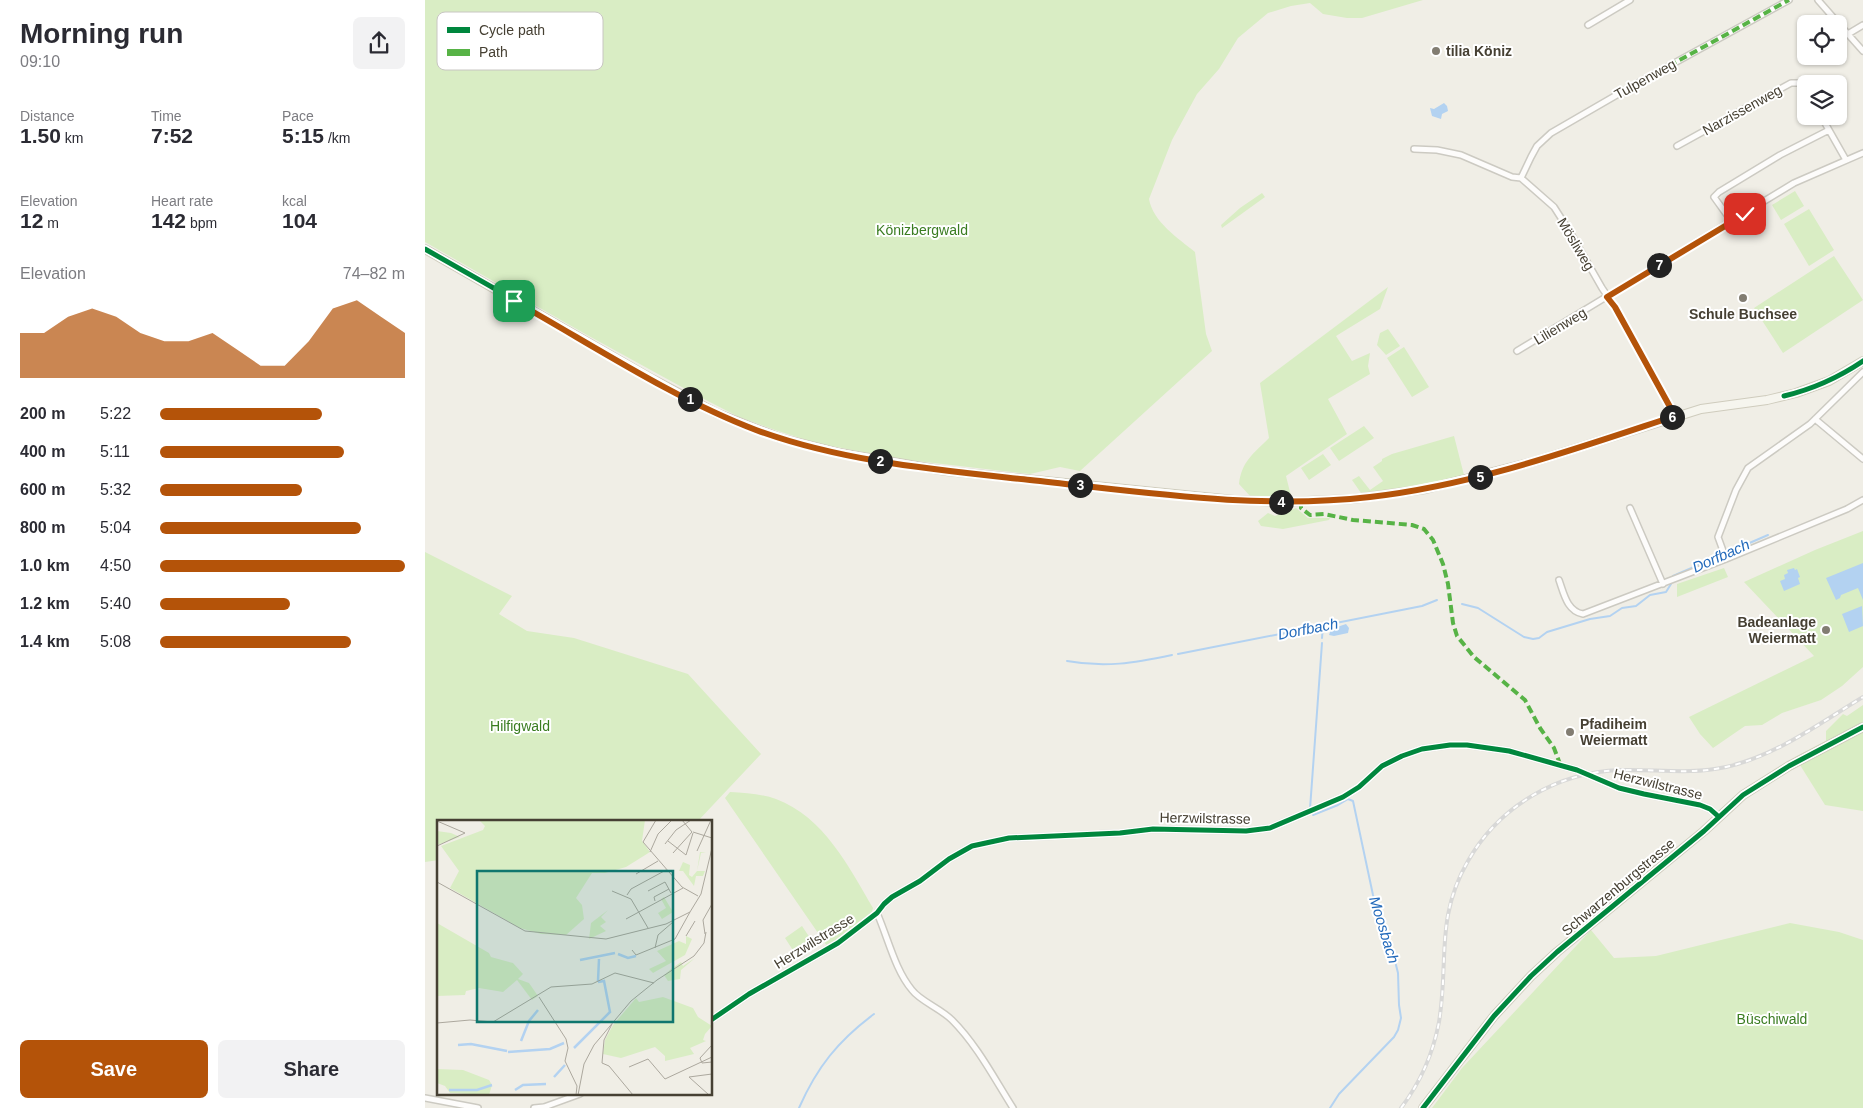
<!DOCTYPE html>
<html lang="en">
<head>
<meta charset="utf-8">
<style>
	body { margin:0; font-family:Arial,sans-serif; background:#f2f2f3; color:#2b2b33; height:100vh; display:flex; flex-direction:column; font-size:19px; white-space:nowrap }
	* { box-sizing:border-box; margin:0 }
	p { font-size:16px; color:#7c7c81 }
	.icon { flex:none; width:28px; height:28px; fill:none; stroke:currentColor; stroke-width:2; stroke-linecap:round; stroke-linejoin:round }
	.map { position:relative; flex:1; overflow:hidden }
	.panel { display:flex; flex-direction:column; background:#fff; width:425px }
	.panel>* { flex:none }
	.buttons { position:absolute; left:1372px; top:15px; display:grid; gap:10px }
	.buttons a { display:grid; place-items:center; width:50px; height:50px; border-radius:8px; background:#fff; box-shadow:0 1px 4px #0004; font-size:25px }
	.pin { position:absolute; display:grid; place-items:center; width:42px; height:42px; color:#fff; margin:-21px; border-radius:10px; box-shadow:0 2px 8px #0006 }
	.km { position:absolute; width:25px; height:25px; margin:-12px; border-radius:50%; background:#222; color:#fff; font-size:14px; line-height:25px; text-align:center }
	.round { display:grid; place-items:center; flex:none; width:52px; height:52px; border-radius:8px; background:#f2f2f3 }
	.headline { display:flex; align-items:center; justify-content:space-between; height:85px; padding:0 20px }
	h1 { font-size:28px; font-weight:600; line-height:38px }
	.figures { display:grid; grid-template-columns:repeat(3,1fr); gap:8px; height:85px; padding:5px 20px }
	.figures div { display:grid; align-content:center }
	.figures b { font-size:21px; font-weight:600 }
	.figures small { font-size:14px; font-weight:400 }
	.figures p { font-size:14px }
	.chart { height:140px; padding:10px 20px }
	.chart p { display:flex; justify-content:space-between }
	.chart svg { width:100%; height:90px; margin-top:5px; fill:#b45309; opacity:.7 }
	.primary-button { display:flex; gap:10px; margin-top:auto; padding:10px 20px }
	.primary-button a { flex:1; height:58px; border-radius:8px; background:#b45309; color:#fff; font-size:20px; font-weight:600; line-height:58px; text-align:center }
	.primary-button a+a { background:#f2f2f3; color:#2b2b33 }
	ul { padding:0 20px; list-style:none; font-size:16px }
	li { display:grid; grid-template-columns:80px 60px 1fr; align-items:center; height:38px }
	li i { height:12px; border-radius:6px; background:#b45309 }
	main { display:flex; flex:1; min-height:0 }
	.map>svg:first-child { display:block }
	.green { fill:#d9edc4 }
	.water { fill:#b3d2f1 }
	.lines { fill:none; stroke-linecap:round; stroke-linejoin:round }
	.stream { stroke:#b3d2f1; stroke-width:2 }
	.street-casing { stroke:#cccac2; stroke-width:8 }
	.secondary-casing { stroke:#cfccbd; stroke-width:10 }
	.street { stroke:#fdfcfb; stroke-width:5 }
	.secondary { stroke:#f6f5ee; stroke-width:8 }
	.rail-casing { stroke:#d8d8d7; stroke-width:4 }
	.rail { stroke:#fff; stroke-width:2; stroke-dasharray:5.5; stroke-linecap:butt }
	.quiet { stroke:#57b346; stroke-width:4; stroke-dasharray:8 4; stroke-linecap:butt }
	.cycleway-casing { stroke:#fff; stroke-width:8 }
	.cycleway { stroke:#00873e; stroke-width:5 }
	.route-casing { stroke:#fff; stroke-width:10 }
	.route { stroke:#b45309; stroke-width:6 }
	.poi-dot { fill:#827d72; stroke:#fff; stroke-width:2 }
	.labels { text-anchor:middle; stroke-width:4; stroke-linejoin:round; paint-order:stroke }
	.poi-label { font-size:14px; font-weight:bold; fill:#464033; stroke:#fff; text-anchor:start }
	.street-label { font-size:14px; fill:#464033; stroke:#fff }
	.park-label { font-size:14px; fill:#3a7c21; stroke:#fff }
	.water-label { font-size:15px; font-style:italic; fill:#236abb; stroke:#fff }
	.inset-river { fill:none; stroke:#b3d2f1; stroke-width:2.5 }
	.inset-road { fill:none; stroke:#aca89e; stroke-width:1 }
	.view { fill:#0f766e; fill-opacity:0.15; stroke:#0f766e; stroke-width:2.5 }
	.inset-edge { fill:none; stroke:#464033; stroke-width:2.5 }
	.key { fill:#fff; stroke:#c8c6c2; stroke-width:1 }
	.key-label { font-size:14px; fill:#464033 }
</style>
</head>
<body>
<main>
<section class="panel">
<div class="headline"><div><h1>Morning run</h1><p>09:10</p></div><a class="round"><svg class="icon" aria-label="share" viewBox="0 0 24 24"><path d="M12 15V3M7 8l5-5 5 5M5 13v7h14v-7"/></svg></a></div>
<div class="figures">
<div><p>Distance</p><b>1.50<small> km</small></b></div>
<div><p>Time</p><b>7:52</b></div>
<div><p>Pace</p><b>5:15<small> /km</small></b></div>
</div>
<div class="figures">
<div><p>Elevation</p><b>12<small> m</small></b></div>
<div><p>Heart rate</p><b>142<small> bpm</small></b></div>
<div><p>kcal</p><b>104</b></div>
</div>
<div class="chart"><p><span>Elevation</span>74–82 m</p>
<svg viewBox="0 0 160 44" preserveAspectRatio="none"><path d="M0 44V22L10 22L20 14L30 10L40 14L50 22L60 26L70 26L80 22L90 30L100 38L110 38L120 26L130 10L140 6L150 14L160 22V44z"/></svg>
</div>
<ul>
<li><b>200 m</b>5:22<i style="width:66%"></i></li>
<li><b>400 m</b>5:11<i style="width:75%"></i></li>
<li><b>600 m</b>5:32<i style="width:58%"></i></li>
<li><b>800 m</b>5:04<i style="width:82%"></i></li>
<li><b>1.0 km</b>4:50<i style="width:100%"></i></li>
<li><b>1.2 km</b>5:40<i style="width:53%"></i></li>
<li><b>1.4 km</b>5:08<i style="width:78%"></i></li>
</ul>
<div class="primary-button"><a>Save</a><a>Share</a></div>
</section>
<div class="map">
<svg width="1438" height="1108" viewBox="0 0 1438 1108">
	<rect width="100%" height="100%" fill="#f0eee6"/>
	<path class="green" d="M0,0H998L937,18H922L898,14L885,3L866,6L843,13L813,38L794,69L772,94L747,140L724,199C728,222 753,238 770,252L781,334L787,351L655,471L635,467L605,474L474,459L391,443L353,431L314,417L275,397L162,335L0,242Z
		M1370,191L1379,206L1356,220L1347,205Z
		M837,193L840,197L797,228L796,225L815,208Z
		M1384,209L1409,250L1384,266L1359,224Z
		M1409,256L1438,300L1358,353L1329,308Z
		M963,287L955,309L911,336L927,361L945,353L943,366L945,374L903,399L922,434L861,476L866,496H825L814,484C817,461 828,454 844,438L835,383Z
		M963,329L975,346L961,355L952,345L955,333Z
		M979,347L1004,387L987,397L962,358Z
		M939,426L949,438L914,461L905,448Z
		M1029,436L1039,475L1000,485L936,493L927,480L934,476L945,490L958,481L948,467L957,461V459L967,454Z
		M898,454L906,465L884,480L876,468Z
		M871,508L883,518H905L904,520L858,529L836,526L833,521L843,513L850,516Z
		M1438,531V667L1417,686L1396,700L1357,713L1337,725L1320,726L1288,748L1275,734L1264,717L1389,656L1319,582L1390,550Z
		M0,552L87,596L74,614L102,631L149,638L263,674L336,754L272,822H14V860L0,862Z
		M1299,568L1303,577L1252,597V584Z
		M1438,705V811L1400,805L1370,757L1401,741V731L1418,714L1422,716Z
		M305,792C321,793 337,794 351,799C399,817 424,867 448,908L446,915L426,930L422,927L423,933L402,946L300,798Z
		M1365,923L1414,932L1438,940V1108H1007L1037,1068L1166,930L1189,958L1231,956Z
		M377,926L389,944L371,955L360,938Z"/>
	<path class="water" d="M1019,103L1022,106L1023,111L1017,114L1016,119L1007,116L1005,108L1009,109Z
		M1438,563V600L1433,588L1416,595L1415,598L1411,600L1401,578Z
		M1369,568L1370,570L1372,569L1375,577L1373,578L1375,584L1359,591L1355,581L1360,579L1359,575L1363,573L1362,570Z
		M1437,606L1438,626L1424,632L1417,614Z
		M921,624L924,628L923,633L909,636L904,635L906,629Z"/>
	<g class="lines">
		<path class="stream" d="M1248,576L1343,535
			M1037,604L1053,608L1099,637L1108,639L1114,638L1122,632L1165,619L1185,616L1197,608L1211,606L1225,595L1241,592L1246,584
			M897,638L898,625
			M753,654L997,606L1012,600
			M642,661C680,668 709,663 747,655
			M885,809L897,643
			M888,815L913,805L923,799L928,801L948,895L966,958L970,961L973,973L974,1005L976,1018L973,1030L969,1037L914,1094L905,1108
			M374,1108C392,1067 413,1041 449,1014"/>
		<g class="street-casing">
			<path id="street" d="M1393,0L1414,24
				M1414,24L1438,51
				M1163,25L1205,0
				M1423,34L1438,25
				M1396,116L1421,160
				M1252,146L1366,83H1377L1381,90
				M989,149L1012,150L1036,155L1087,177L1096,178L1129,207L1145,232L1177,288L1190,307L1250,416
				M1096,178L1106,157L1112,146L1126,133L1202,89L1364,0
				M1307,222L1289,197L1294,192L1355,155L1404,130
				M1092,351L1369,183L1438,153
				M1390,419L1438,459
				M1205,508L1238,584
				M1301,559L1293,537L1311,490L1323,468L1385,424L1438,372
				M1134,580C1139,594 1142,611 1158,614L1301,559L1422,509L1438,500
				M452,913C463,938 470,970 487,990C495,1001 515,1008 527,1020C552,1045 569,1078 588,1108
				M286,1020L324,994L413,943L452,913L459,904L467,897L495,881L524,859L547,846L584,838L695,833L728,829L821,831L845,828L918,797L934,787L957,766L977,756L997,749L1025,745H1042L1084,751L1152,770L1194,788L1219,794L1275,805L1285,809L1294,817
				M0,1098L53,1108
				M109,1108L119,1107L155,1094"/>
		</g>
		<g class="secondary-casing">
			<path id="secondary" d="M0,249L227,379L291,413L355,438L415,453L521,471L809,500L859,502L928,499L1001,489L1111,461L1276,409L1342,400L1371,393L1404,381L1438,361
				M998,1108L1069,1016L1106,976L1132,952L1279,831L1318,795L1364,766L1438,727"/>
		</g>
		<use href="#street" class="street"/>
		<use href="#secondary" class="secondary"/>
		<g class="rail-casing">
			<path id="rail" d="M976,1108C995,1083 1008,1054 1014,1022C1024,962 1010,918 1043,861C1074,806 1133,772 1195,770C1231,769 1265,775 1301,767C1351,756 1395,723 1438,697"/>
		</g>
		<use href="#rail" class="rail"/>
		<path class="quiet" d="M1202,89L1364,0
			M876,501V508L885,515L899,514L928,520L987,525L999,529L1008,540L1018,564L1023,584L1028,623L1032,636L1049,657L1100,700L1115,728L1129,748L1135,764"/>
		<g class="cycleway-casing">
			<path id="cycleway" d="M0,249L256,395L308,420L365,441L415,453L521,471L809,500L876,501
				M1359,396C1388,389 1413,378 1438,361
				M944,497C1033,485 1118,459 1204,431
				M286,1020L324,994L413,943L452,913L459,904L467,897L495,881L524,859L547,846L584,838L695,833L728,829L821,831L845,828L918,797L934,787L957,766L977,756L997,749L1025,745H1042L1084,751L1152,770L1194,788L1219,794L1275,805L1285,809L1294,817
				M998,1108L1069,1016L1106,976L1132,952L1279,831L1318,795L1364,766L1438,727"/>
		</g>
		<use href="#cycleway" class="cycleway"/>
	</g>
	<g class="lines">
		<g class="route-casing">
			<path id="route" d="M89,301C166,344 249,399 331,430C418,462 513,470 605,480C718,492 832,510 945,497C1050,485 1150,449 1250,416L1190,307L1182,297L1320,214"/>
		</g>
		<use href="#route" class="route"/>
	</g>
	<g class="poi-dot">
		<circle cx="1011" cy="51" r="5"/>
		<circle cx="1318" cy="298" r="5"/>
		<circle cx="1401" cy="630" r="5"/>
		<circle cx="1145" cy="732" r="5"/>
	</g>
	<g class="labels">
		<g class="poi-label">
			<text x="1021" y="56">tilia Köniz</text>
			<text x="1318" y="319" text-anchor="middle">Schule Buchsee</text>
			<text x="1391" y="627" text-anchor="end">Badeanlage<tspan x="1391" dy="16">Weiermatt</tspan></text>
			<text x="1155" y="729">Pfadiheim<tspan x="1155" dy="16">Weiermatt</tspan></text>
		</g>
		<g class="street-label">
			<text transform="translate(1220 79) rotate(-29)" y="5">Tulpenweg</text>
			<text transform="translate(1317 110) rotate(-29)" y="5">Narzissenweg</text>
			<text transform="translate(1151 244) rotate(59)" y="5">Mösliweg</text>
			<text transform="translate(1135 326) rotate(-31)" y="5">Lilienweg</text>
			<text transform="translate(1233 784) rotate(14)" y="5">Herzwilstrasse</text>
			<text transform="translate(780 818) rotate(1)" y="5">Herzwilstrasse</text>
			<text transform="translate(1193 887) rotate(-40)" y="5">Schwarzenburgstrasse</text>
			<text transform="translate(389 941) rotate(-32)" y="5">Herzwilstrasse</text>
		</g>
		<g class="park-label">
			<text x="497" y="235">Könizbergwald</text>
			<text x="95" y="731">Hilfigwald</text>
			<text x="1347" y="1024">Büschiwald</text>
		</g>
		<g class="water-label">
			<text transform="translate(1296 556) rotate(-24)" y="5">Dorfbach</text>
			<text transform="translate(883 629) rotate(-11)" y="5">Dorfbach</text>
			<text transform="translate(959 930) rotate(73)" y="5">Moosbach</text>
		</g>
	</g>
	<g transform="translate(12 820)">
		<rect width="275" height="275" fill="#f0eee6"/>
		<path d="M42,0H208L205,21L213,32L189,47L168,53H155L139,78L145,85L147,99L129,115L104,114L83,108L13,68L22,51L4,26L46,10L48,6ZM0,11L14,13L23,17L0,25ZM263,32L269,33H264L260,51H268L266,56H259L257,66L246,51H242L246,42L253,45L252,55L255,57L260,51ZM227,77L236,92L225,99L221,93L229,88L224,79ZM171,90L164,97L169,102L163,106L169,111L152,119L154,103ZM0,103L52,133L54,137L76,143L86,154L81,159L92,163L101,176L95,180L80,160L66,172L42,168L29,171L28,175L0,176ZM249,116L255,119L248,135L216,153L212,149L229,141L220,131L242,121L249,124ZM258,138L244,150L243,159L231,161L227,155L234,149L244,142L246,146ZM226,177L256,188L261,197L275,206L268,214L266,220L269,221L253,228L257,234L228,241V236L218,227L184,238L166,234L168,220L176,205L199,178L202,182ZM0,249L26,250L52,260L55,265L52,275L13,273L8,266L0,263Z" fill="#d9edc4"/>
		<path class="inset-river" d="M181,134L191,138L199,136M143,140L178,133M161,161L162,139M84,221L92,201L101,190M21,225L34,224L70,231M137,228L173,192L167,161L161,162M71,232L113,229L127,223M117,257L128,245M12,270H40L55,265M78,270L86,265L109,264"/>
		<path class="inset-road" d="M219,0L206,22L245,67L261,76M245,0L255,12M0,1L28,13L0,26M256,12L275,18M231,21L249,35L256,13M228,24L239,10L254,0M260,31L274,0M213,32L221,14L235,0M236,33L255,12M199,54L221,41M0,62L88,111L169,119L229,104L253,92L264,74L275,28M175,71L194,79L211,108M211,71L228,62L234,73M190,75L194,69L229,50M218,81L217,77L232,69M189,99L246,68M268,114L266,100L275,84M249,116L258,101M218,128L221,115L236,102M195,130L199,135L238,119L253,92M102,177L129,219L131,228L128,241L140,266L139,275M0,203L33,200L56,202L114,167L155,164L178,153L217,163M175,204L167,220L165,243L172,246L196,275M275,225L263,238L265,243L275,242M192,247L211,239L228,259L275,237M141,275L147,244L157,225L194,181L220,160L257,136L267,123L269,112M272,275L252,257L275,254"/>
		<path class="view" d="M40,51H236V202H40Z"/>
		<rect width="275" height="275" class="inset-edge"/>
	</g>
	<rect x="12" y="12" width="166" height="58" rx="8" class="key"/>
	<rect x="22" y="27" width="23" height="6" fill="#00873e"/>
	<rect x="22" y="49" width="23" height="7" fill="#57b346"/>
	<g class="key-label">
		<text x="54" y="35">Cycle path</text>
		<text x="54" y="57">Path</text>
	</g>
</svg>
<div class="buttons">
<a><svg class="icon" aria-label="locate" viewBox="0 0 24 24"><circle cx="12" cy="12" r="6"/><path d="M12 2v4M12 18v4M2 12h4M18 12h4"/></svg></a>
<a><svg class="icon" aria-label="layers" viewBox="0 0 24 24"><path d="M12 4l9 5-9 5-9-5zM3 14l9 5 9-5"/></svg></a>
</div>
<div class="pin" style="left:89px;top:301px;background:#1e9e55"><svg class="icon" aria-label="arrive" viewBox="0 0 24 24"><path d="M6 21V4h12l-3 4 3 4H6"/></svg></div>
<div class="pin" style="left:1320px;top:214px;background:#d93025"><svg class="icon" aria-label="check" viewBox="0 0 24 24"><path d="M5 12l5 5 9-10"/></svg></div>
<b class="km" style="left:265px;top:399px">1</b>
<b class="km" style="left:455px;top:461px">2</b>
<b class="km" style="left:655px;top:485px">3</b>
<b class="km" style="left:856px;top:502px">4</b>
<b class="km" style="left:1055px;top:477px">5</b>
<b class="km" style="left:1247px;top:417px">6</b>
<b class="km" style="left:1234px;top:265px">7</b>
</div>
</main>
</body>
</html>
